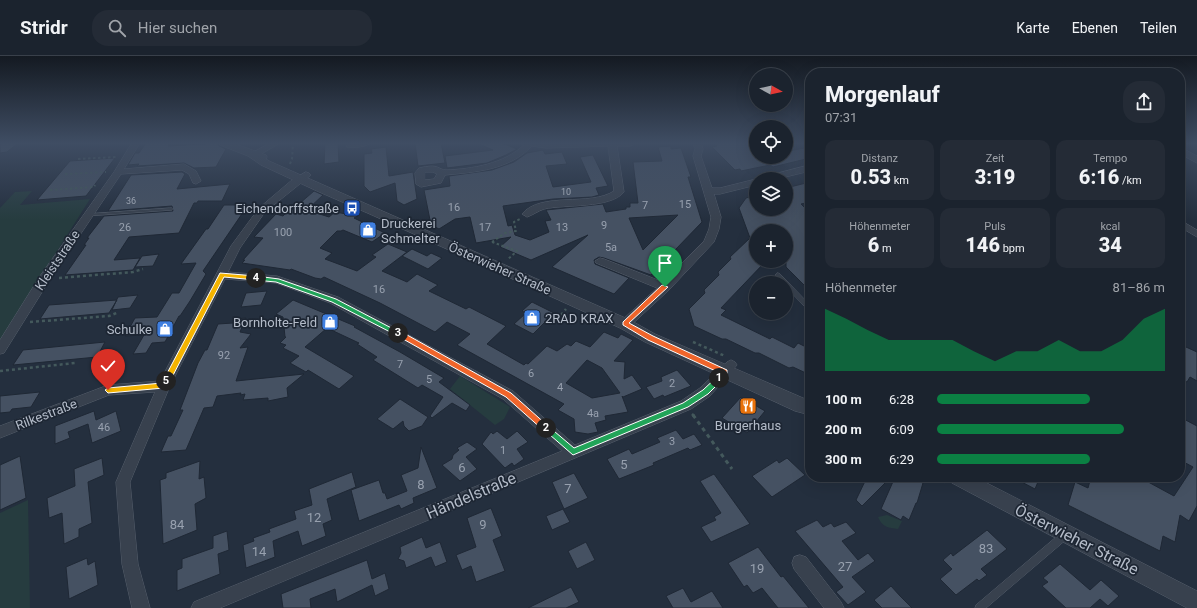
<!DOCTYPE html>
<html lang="de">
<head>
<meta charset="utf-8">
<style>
	body { margin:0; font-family:Roboto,sans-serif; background:#242b36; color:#f1f3f6; height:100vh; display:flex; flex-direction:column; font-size:15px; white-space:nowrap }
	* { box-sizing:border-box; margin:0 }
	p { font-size:13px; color:#a0a4aa }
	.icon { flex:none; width:22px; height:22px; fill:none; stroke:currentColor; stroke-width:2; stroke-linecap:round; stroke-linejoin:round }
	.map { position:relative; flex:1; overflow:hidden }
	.panel { position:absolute; left:805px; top:12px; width:380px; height:414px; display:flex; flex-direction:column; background:#1b232e; border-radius:16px; box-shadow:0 4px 16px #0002,0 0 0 1px #39404a }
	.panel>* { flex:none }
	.needle { width:26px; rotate:98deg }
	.controls { position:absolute; left:749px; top:12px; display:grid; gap:8px }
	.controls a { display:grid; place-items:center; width:44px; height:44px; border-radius:50%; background:#1b232e; box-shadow:0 4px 16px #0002,0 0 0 1px #39404a; font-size:20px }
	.pin { position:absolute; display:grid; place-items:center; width:34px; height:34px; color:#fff; margin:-41px -17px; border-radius:50% 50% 50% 0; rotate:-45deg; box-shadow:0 0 4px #0007 }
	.pin .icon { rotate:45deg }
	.km { position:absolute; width:20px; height:20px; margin:-10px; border-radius:50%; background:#222; color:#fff; font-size:11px; line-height:20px; text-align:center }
	.round { display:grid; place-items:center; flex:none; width:42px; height:42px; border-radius:16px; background:#242b36 }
	.overview { display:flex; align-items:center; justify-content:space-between; height:68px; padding:0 20px }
	h1 { font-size:22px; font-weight:800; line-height:30px }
	.figures { display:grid; grid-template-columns:repeat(3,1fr); gap:6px; height:68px; padding:4px 20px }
	.figures div { display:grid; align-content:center; border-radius:10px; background:#242b36; text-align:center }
	.figures b { font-size:20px; font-weight:800 }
	.figures small { font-size:11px; font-weight:400 }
	.figures p { font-size:11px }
	.chart { height:112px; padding:8px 20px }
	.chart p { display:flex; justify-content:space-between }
	.chart svg { width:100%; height:72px; margin-top:4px; fill:#0b8043; opacity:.7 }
	ul { padding:0 20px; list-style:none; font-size:13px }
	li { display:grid; grid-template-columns:64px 48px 1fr; align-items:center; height:30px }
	li i { height:10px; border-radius:5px; background:#0b8043 }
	header { display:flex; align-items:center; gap:24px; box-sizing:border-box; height:56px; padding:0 20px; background:#1b232e; border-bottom:1px solid #39404a }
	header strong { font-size:19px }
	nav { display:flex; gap:22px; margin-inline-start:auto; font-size:14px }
	.search { width:280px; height:36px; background:#242b36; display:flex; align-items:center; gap:10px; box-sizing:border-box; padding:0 14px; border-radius:16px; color:#a0a4aa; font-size:15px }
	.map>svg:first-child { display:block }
	.green { fill:#263c3f }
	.building { fill:#455162; stroke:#1f2835; fill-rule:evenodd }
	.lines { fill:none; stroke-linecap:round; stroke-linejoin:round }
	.service-casing { stroke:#565f6c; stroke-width:1 }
	.minor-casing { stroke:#565f6c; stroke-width:1 }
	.tertiary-casing { stroke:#565f6c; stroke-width:1 }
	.path-far2 { stroke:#44595c; stroke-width:2; stroke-dasharray:2.5 2.5; stroke-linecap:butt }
	.path-far1 { stroke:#44595c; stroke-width:2.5; stroke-dasharray:3 3; stroke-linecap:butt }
	.path { stroke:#44595c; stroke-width:3; stroke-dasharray:4 4; stroke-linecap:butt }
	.service { fill:#38414e; fill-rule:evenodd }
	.minor { fill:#38414e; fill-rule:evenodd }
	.tertiary { fill:#38414e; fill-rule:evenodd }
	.split-1 { fill:#f0652b; stroke:#fff }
	.split-2 { fill:#22a559; stroke:#fff }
	.split-3 { fill:#f0652b; stroke:#fff }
	.split-4 { fill:#22a559; stroke:#fff }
	.split-5 { fill:#f5b400; stroke:#fff }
	.split-6 { fill:#f5b400; stroke:#fff }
	.labels { text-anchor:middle; stroke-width:3.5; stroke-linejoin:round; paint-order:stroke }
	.far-number-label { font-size:9px; fill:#98a1af }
	.number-label { font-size:11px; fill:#98a1af }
	.poi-label { font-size:13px; fill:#b4bcc9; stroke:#1d2633; text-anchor:end }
	.street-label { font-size:13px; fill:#b4bcc9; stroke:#1d2633 }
	.near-number-label { font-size:13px; fill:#98a1af }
	.near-street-label { font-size:16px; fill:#b4bcc9; stroke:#1d2633 }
</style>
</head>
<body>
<header>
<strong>Stridr</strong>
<div class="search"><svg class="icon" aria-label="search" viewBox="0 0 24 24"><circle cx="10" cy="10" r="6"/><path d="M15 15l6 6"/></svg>Hier suchen</div>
<nav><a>Karte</a><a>Ebenen</a><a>Teilen</a></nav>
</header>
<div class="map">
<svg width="1197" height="552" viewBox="0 0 1197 552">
	<rect width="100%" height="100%" fill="#242f3e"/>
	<path class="green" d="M32,135L20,149L90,143L0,285V152L15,136Z
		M460,320L510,351L504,363L495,369L450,333Z
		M28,444L30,552H0V457Z
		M887,459L902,465L898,473C889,472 882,471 878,461Z"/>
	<path class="building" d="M0,87H18L7,96L0,97Z
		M146,87H170L168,90L218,87L219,90L226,93L216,111L194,112L184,107L137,110L139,108L128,109L135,97H139Z
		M325,87H338L339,106L324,108Z
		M415,87H441L445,107L418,110Z
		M476,87H502L517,93L506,99L487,107L447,112L445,100L493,94Z
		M714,87H756V101H786V87H787L788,95L810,91V102L773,111L770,109L741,115L740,113L735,114L712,91L717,90Z
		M671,90V93L681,92L691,121H688L702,166L651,219L604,202L599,201L594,204L595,208L629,222L614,238L552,211L588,179L531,204L500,191L511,181L476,187L470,161L455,163L439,173L431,169L424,134L450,130L449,120L492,114L514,106L527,97L543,94L545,98L562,96L567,108L546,110L553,131L591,126L580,101L593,99L608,130L596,132L599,139L592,141L553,143L503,150L508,170L512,169L515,179L530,184L549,176L545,165L551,164L546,154L603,148L606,156L626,153V151H630V147H638L633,106L662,105L658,91ZM678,159L643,194L629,162Z
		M386,91L389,120L413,116L417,143L404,149L397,145L395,127L370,136L364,130V98L372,97L371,93Z
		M115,102L86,140L37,144L70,105Z
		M182,116L185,118L177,133L230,128L222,145H198L197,147H194L179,177L129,181L114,204L140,202L133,214L65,219L86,189H84L89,182H87L104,160L173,155L172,150L108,155L131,119Z
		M810,126V146L801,148L810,157V235L786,211V175H756V205H766L721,252L726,254L721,259L770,283L772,281L794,292L798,287L810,293V319L793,311L789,312L759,297H755L726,283H722L694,270L689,253L705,237L704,234L719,219L718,216L731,203L730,201L750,182L739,152L746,142L756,139V153H786V132Z
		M314,135L323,139L307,154L329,161L335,156L358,160L354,162L385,177L372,186L343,174L341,175H337L320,192L332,197L325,203L357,215L376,201L372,199L388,188L407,196L382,215L407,226L417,218L438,229L429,235L466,253L469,251L506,270L487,288L524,309L526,307L528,308L547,290L557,295L567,288L571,290L576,285L590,291L604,276L618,282L621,278L633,284L614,305L625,306L624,323L632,319L642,333L623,341L622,340L628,356L605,360L606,364L595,367L598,376L588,378L575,376L574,363L558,354L564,348L457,289L470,278L447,266L435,276L380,247L324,221L321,223L315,222L291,213L290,214L242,207L245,204H243L263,182L254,181L276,158L283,160L290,153L292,154ZM587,304L602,312L620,337L592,342L566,327Z
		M224,149H248L203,215L206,218L190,245L180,260H179L165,286L152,287L146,297L133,298L144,279L125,280L135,262L157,261L172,237H179L196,207L181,208L206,173H208Z
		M412,193L427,200L431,197L442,202L428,213L402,200Z
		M159,198L153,210L135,211L142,200Z
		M267,235L261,249L241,251L246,237Z
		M138,239L130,252L112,254L118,241Z
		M117,244L109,257L40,263L49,249Z
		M293,244L355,270L354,271L400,296L444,322L439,326L470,349L466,355L452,347L432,362L430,360L443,341L422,329L418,332L373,304L377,301L357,288L359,287L327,272L305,291L354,320L339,333L308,314L306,316L290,307L299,300L283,292L286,289L280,287L286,281H285L283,261L276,258Z
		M532,246L554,257L551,260L552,263H548L533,278L514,268L526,257L522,255Z
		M246,262L240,276L251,278L240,292L248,291L236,325L304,318L287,332L288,341L268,345V342L243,344L245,338L240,339L241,337L217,340L213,351L204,352L186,394L161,396L168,380H171L183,354H180L198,307L205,294H207L218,268L233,267L235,263Z
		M105,286L97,301L13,309L23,294Z
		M1186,291L1197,296V325L1190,321L1187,326L1180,323V294H1184Z
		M677,314L691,330L664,341L663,339L654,343L646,331L662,325L661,321Z
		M40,336L31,351L12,353L10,356L0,357V340Z
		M741,341L765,355L747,377L722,362Z
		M400,343L428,361L422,370L409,375L404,370L403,365L393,373L377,363Z
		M94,355L96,364L116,355L121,375L92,387L88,368L68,376L70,382L55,388V370Z
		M1180,361L1197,370V450L1189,465L1180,459L1175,486L1163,480L1160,495L1068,449L1075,426L1088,432L1091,421H1139L1174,440L1193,411L1180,404Z
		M676,374L683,383L694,378L702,389L690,394L688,392L653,407L654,409L619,423L607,403L629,393L632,398L660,386L657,382Z
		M497,375L507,383L517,375L528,386L517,393L524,403L514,410L512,407L505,412L482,388L491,376L493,378Z
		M467,386L477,393L466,401L477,413L460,425L442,409L452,403L453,399L459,394L457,392Z
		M421,391L437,432L413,442L414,447L401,453L399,449L359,465L351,434L379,424L383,437H385L387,443L407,435L401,419L418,412Z
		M20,400L26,442L0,454V409Z
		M102,402L104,419L88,426L92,467L79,473V481L64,488L62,457L49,462L47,442L75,430L74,413Z
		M787,402L805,419L772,441L752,420L777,404L779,407Z
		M200,405L199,423L204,421L206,442L195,448L197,474L163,488L160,424L166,422V417Z
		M352,416L356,431L327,443L332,464L323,468L326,480L302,490L298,475L273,485L275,501L246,512L243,489L254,485L253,482L270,476L269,473L296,463L294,455L312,449L309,433Z
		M574,417L588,442L564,453L552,426Z
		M714,418L750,468L711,486L701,471L716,464L714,461L721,457L700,425Z
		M867,421H891L862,450L856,444Z
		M895,421H910L923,427L917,447H916L909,464L903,460L901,464L881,453Z
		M1012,421H1040L1035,433Z
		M491,452L502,480L493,484L505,515L476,526L471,510L462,514L456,499L476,491L467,462Z
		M563,453L570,466L552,474L546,460Z
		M817,464L823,471L831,467L834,471L846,466L856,477L842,485L858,504L868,497L875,505L852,521L866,536L848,549L836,536L843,531L795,475Z
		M987,474L1007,493L981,513L987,519L979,525L977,523L956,539L940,523L952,513L943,504L951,497L953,500Z
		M227,475L229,494L218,498L220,518L177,535V514L182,512V503L213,492V480Z
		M422,481L426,492L440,486L447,506L435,511L431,501L406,512L404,505L398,503L401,497L400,491Z
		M586,486L595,504L577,513L568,495Z
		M758,491L781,521L783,520L809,552H778L762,532L753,537L747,529L744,531L728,507Z
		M87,502L88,509L95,505L98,529L69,543L66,511Z
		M367,504L372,523L385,517L389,533L375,540L372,529L337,546L335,533L310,543L311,552H283L281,538Z
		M1060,508L1090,534L1101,524L1119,540L1108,550L1100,543L1090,552H1066L1042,530L1048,526L1043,522Z
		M891,530L900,540L912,552H882L874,544Z
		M571,531L579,546L566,552H528Z
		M683,532L691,546L712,535L723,552H673L666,540Z"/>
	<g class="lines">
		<g class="service-casing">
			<path id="service" d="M170,152H172V154L87,160L85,159L87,158Z
				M778,217L780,218L810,249V255L808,254L786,231V227H782L776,220L775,219L776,218Z
				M1065,475L1068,476L1069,479L1068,482L986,552H975L976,549L1062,476Z"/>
		</g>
		<g class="minor-casing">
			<path id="minor" d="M132,87H140L124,113L184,108L196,115L201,125L196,128L193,127L189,118L182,114L121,118L49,225L4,297L0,298V284L40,220L114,116Z
				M270,87H280L256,101H250L249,99Z
				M346,87H371C366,91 354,92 347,91Z
				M520,87H635L631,90H617L624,136C610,153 565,148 544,153C538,155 533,159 527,161L522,158C541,135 590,151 614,135L608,90L546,92L532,90C509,114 477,116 445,119L441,127L421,131L416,128L415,117L419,112C424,111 432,109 437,111C440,112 442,114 446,114C472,113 504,108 524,89ZM425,116H433L437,118L434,123L425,124Z
				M693,87H701L703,93L701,100L712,132H720L756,123V129L720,138H714L721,161L719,173L714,186L669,234L629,271L625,272L621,271L619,268L621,265L657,232L596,207L595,205L600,202L604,203L663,226L704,185L709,173L711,161L693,100L695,93Z
				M1180,91L1197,100V107L1180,98Z
				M810,109V115L777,123H761L763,121Z
				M306,116L309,117L311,119L265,156L240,192L228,216L277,220L338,241L513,335L575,389L681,345L700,332L727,306L731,304L735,306L737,309L710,340L691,353L220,552H191L194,546L562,395L503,343L330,247L276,227L225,223L170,330L130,426L138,508L150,552H132L122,508L116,426L155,336L109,339L0,382V370L108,329L160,325L231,190L259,152L292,124Z
				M1180,164L1197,174V181L1180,171Z
				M800,499L806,501L841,546L844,552H824L794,513L792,507L794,501Z"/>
		</g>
		<g class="tertiary-casing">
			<path id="tertiary" d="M219,87H233L266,99L267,101L266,103L269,105L630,264L655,278L810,345V359L795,355L645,286L620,272L372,159L317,135L261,109L248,100L220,89Z
				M949,421H975L1197,535V552H1187L952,427Z"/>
		</g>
		<path class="path-far2" d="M78,103L117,101
			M290,108L292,103L293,87
			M65,118L106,116
			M50,134L94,131L95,129
			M492,186L505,177L516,175L514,166L520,163
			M492,186L517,195L507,204"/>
		<path class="path-far1" d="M59,222L133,216L143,213
			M561,259L566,253
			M30,266L109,260L119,256
			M693,286L725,300
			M0,315L75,307
			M692,358L694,360"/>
		<path class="path" d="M693,359L732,413
			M934,421L945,426"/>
		<use href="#service" class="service"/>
		<use href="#minor" class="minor"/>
		<use href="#tertiary" class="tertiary"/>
	</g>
	<linearGradient id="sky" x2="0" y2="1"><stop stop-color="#141a22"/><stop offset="0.53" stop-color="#3f4d63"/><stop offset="1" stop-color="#3f4d63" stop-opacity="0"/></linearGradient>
	<rect width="1197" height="164" fill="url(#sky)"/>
	<path class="split-1" d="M662,229L668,231L629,267L653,280L727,314V318L722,324H717L716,322L720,317L648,284L623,269V266Z"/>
	<path class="split-2" d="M719,319L723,322L722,324L708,338L688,351L573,399L542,372L543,370H548L574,392L683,347L703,334Z"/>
	<path class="split-3" d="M396,275H400L511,337L548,370V374H543L506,341L396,279Z"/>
	<path class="split-4" d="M256,220L279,223L336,243L401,277L398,279H396L332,246L276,226L254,224V221Z"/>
	<path class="split-5" d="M220,217L256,220L259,222L256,224L224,221L169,327H164L163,325Z"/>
	<path class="split-6" d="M164,323H166L170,325L166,332H164L108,337L105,334L108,332L162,327Z"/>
	<defs>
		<g id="bus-square" transform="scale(0.9)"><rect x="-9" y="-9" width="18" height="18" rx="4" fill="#1a4fb4" stroke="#1d2633"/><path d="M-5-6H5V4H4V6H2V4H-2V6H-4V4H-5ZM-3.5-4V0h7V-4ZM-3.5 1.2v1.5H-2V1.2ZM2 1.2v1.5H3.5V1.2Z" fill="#fff"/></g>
		<g id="shop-square" transform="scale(0.9)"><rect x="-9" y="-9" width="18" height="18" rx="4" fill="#3f7fe0" stroke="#1d2633"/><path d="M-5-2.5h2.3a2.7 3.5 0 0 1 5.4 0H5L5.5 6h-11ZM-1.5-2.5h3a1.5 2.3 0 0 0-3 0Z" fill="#fff"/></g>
		<g id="restaurant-square" transform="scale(0.9)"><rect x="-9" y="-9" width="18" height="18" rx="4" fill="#e8710a" stroke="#1d2633"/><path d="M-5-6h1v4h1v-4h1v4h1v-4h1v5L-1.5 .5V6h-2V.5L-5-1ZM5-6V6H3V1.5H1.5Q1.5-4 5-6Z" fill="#fff"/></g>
	</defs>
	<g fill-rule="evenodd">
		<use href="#bus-square" x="352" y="152"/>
		<use href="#shop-square" x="368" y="174"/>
		<use href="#shop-square" x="532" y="262"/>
		<use href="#shop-square" x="330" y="266"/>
		<use href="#shop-square" x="165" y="273"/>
		<use href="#restaurant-square" x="748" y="350"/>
	</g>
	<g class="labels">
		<g class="far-number-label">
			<text x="566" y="139">10</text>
			<text x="131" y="148">36</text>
		</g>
		<g class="number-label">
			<text x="685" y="152">15</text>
			<text x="645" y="153">7</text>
			<text x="454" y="155">16</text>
			<text x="604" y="173">9</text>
			<text x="125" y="175">26</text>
			<text x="485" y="175">17</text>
			<text x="562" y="175">13</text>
			<text x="283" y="180">100</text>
			<text x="611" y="195">5a</text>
			<text x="379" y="237">16</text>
			<text x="224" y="303">92</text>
			<text x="400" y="312">7</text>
			<text x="531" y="321">6</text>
			<text x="429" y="327">5</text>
			<text x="672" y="331">2</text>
			<text x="560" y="335">4</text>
			<text x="593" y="361">4a</text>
			<text x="104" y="375">46</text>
			<text x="672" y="389">3</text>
			<text x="503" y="398">1</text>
		</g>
		<g class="poi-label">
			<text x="339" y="157">Eichendorffstraße</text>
			<text x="381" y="172" text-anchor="start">Druckerei<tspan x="381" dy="15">Schmelter</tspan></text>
			<text x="545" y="267" text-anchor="start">2RAD KRAX</text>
			<text x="317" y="271">Bornholte-Feld</text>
			<text x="152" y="278">Schulke</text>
			<text x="748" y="374" text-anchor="middle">Burgerhaus</text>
		</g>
		<g class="street-label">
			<text transform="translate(57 204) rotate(-56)" y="5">Kleiststraße</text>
			<text transform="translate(500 212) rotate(24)" y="5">Österwieher Straße</text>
			<text transform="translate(46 358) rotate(-21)" y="5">Rilkestraße</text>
		</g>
		<g class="near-number-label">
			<text x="624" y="413">5</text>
			<text x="462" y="416">6</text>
			<text x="421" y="433">8</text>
			<text x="568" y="437">7</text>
			<text x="314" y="466">12</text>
			<text x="177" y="473">84</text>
			<text x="483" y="473">9</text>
			<text x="986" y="497">83</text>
			<text x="259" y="500">14</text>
			<text x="845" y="515">27</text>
			<text x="757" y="517">19</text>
		</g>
		<g class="near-street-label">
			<text transform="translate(471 439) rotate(-23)" y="6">Händelstraße</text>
			<text transform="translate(1077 483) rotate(27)" y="6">Österwieher Straße</text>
		</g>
	</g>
</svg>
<div class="controls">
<a><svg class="needle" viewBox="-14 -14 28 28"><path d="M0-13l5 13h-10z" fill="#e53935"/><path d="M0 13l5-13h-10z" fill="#a0a4aa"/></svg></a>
<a><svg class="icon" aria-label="locate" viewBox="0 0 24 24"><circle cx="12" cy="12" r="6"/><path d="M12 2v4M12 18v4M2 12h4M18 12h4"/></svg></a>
<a><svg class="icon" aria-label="layers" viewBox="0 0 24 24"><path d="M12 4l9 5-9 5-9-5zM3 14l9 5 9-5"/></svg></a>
<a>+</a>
<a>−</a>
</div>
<div class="pin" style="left:665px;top:231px;background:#1e9e55"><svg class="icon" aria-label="arrive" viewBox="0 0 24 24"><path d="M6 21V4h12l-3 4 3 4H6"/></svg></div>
<div class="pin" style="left:108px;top:334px;background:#d93025"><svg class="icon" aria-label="check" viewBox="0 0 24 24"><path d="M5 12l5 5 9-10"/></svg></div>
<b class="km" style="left:719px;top:322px">1</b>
<b class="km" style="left:546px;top:372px">2</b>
<b class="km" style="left:398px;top:277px">3</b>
<b class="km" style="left:256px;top:222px">4</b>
<b class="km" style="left:166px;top:325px">5</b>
<section class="panel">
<div class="overview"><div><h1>Morgenlauf</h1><p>07:31</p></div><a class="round"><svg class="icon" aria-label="share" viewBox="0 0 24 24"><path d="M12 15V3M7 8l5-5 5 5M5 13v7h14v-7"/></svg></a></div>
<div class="figures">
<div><p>Distanz</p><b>0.53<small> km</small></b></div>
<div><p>Zeit</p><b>3:19</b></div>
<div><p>Tempo</p><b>6:16<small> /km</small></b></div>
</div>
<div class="figures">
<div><p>Höhenmeter</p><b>6<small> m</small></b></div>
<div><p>Puls</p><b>146<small> bpm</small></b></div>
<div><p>kcal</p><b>34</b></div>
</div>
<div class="chart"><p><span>Höhenmeter</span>81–86 m</p>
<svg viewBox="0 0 160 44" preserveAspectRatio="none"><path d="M0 44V6L10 12L20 19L30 25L40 25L50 25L60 25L70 32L80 38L90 32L100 32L110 25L120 32L130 32L140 25L150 12L160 6V44z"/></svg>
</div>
<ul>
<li><b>100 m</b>6:28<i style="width:67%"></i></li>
<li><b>200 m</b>6:09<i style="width:82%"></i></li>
<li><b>300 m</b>6:29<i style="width:67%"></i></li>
</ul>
</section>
</div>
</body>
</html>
